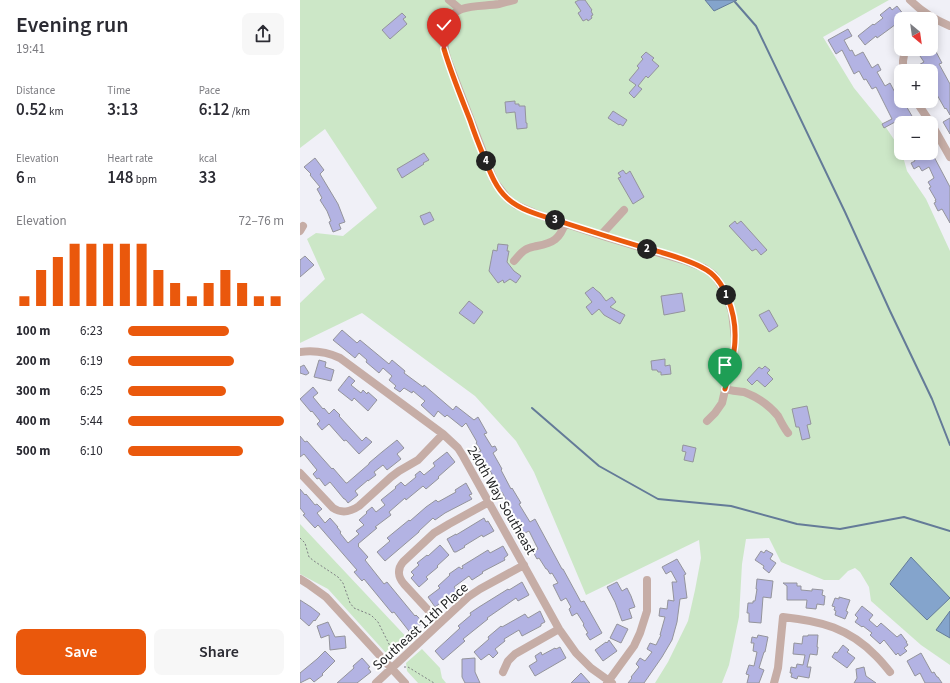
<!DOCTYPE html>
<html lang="en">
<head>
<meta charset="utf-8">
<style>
	body { margin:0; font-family:"Source Sans 3",sans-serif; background:#f7f7f7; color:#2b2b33; height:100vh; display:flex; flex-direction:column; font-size:15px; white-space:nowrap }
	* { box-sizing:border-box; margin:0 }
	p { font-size:13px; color:#7c7c81 }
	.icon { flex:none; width:22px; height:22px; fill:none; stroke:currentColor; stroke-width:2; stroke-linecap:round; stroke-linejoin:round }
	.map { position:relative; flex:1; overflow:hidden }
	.sheet { display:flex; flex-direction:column; background:#fff; width:300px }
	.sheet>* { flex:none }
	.needle { width:26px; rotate:151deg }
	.fabs { position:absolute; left:594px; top:12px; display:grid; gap:8px }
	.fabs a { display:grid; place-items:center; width:44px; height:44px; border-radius:8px; background:#fff; box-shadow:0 2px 10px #0003; font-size:20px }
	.pin { position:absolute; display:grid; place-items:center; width:34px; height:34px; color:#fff; margin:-41px -17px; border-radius:50% 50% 50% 0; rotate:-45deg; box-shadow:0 0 4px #0007 }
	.pin .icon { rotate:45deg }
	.km { position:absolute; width:20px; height:20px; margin:-10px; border-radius:50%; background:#222; color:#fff; font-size:11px; line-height:20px; text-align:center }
	.round { display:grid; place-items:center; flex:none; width:42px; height:42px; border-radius:8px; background:#f7f7f7 }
	.head { display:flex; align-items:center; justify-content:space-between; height:68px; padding:0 16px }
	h1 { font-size:22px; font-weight:600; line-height:30px }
	.metrics { display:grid; grid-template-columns:repeat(3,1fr); gap:6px; height:68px; padding:4px 16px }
	.metrics div { display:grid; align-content:center }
	.metrics b { font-size:17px; font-weight:600 }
	.metrics small { font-size:11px; font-weight:400 }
	.metrics p { font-size:11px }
	.chart { height:112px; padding:8px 16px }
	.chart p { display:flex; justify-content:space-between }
	.chart svg { width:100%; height:72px; margin-top:4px; stroke:#ea580c; stroke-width:6 }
	.action { display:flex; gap:8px; margin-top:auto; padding:8px 16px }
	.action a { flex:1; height:46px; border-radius:8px; background:#ea580c; color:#fff; font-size:16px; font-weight:600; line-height:46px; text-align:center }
	.action a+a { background:#f7f7f7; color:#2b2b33 }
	ul { padding:0 16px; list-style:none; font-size:13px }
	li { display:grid; grid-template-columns:64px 48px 1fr; align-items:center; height:30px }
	li i { height:10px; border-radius:5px; background:#ea580c }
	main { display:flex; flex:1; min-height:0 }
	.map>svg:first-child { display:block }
	.green { fill:#cce7c7 }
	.water { fill:#84a4cc; stroke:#647b98 }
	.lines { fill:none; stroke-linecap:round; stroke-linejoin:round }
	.stream { stroke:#647b98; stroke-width:2 }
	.building { fill:#b3b3e3; stroke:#94949b }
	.path { stroke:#7e7f83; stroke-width:1; stroke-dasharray:2 2; stroke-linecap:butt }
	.minor { stroke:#c6ada6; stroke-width:8 }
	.route-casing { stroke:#fff; stroke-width:8 }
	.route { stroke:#ea580c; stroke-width:5 }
	.labels { text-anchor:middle; stroke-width:4; stroke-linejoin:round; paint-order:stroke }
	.street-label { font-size:14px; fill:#1b1c1e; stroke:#fefefe }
</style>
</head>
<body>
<main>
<section class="sheet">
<div class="head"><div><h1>Evening run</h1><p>19:41</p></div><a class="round"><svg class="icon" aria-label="share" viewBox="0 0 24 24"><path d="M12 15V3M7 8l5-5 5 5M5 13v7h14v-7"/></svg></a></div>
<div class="metrics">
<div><p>Distance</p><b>0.52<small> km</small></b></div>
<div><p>Time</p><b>3:13</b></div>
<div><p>Pace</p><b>6:12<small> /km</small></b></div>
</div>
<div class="metrics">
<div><p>Elevation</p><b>6<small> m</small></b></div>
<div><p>Heart rate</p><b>148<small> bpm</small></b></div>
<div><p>kcal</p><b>33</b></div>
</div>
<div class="chart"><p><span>Elevation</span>72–76 m</p>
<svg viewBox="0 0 160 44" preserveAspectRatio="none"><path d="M5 44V38M15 44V22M25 44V14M35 44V6M45 44V6M55 44V6M65 44V6M75 44V6M85 44V22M95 44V30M105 44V38M115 44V30M125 44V22M135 44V30M145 44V38M155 44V38"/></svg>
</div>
<ul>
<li><b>100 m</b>6:23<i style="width:65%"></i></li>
<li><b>200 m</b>6:19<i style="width:68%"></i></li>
<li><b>300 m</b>6:25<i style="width:63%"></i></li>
<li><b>400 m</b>5:44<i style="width:100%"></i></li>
<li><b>500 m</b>6:10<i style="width:74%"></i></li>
</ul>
<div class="action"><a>Save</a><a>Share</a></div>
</section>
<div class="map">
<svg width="650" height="683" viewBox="0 0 650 683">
	<rect width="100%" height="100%" fill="#f0f0f7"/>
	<path class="green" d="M0,0H589L523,37L554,88L585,126L601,150V153H602L607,171L626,199L650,251V665L621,645L571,601L569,587L560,572L555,568L548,571L539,580H524L481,562L469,538L446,539L442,564L439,617L429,665L422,683H355L368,662L388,621L395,590L401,558L399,540L286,595L234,472L216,441L175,396L62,313L0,343V303L25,279L7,239L16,233L43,236L77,208L25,129L0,148Z
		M0,524L111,642L97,655L86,653L28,589L0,574Z
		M122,649L140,668L142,678L146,683H118L107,671L106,663Z"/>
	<path class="water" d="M405,0H437L414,11Z
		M611,557L650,598L627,620L590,584Z
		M650,611V638L636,630Z"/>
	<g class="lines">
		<path class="stream" d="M435,2L456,26L545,212L590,311L632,399L650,445
			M232,408L299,466L358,499L431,506L497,524L540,529L604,517L650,531"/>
	</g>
	<path class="building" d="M279,0H285L292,10L291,11L293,15L291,16L292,18L288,21L287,19L283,21L278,13L281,11L275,2Z
		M597,6L604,15L595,22L596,24L588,30L577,38L576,36L565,45L558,36L573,24L574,25L583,18L580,15L590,7L592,10Z
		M102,13L106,17L103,19L107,24L90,39L82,30Z
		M548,29L552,36L544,40L550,51L552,50L555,56L563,52L572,68L578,64L581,70L577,72L585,86L590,83L602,106L605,104L616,123H601V133L595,122L584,128L582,124L592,119L576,87L572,89L566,79L564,80L559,71L554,74L542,50L536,54L528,40Z
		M634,48L642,63L639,64L650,84V115L646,108L645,109L636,93L631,95V71H608L624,62L618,53L625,49L632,50Z
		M346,52L354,58L352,60L359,66L348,78L346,76L338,86L342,89L334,98L329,93L336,85L329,80L339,68L337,66L343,59L341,57Z
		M215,101V104H219V106H225L226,123H227V128L217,129L215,112L206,113L205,102Z
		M313,111L327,120L323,126L320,124L319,125L308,118Z
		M650,118V134L643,122Z
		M124,153L129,160L123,163L124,164L102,178L97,169Z
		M621,153H632L650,187V223L642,209L638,211L634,203L636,202L635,200H636L629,188L631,187L628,182L634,178L629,167L622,171L619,166L614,169L611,163L615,161L613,157Z
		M15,158L24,170L20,174L38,204L45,222L39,224L41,229L33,232L29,222L31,221L27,211L20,200L22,198L17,189L20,187L10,175L11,174L4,167Z
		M323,170L326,174L330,171L344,197L333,204L318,178L321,177L318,173Z
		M130,212L134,220L124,225L120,216Z
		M435,221L437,224L441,221L467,250L461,255L456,249L452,251L429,226Z
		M198,244L208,245L207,251H209L207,262L214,271L221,276L216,283L210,279L204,283L203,280L198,283L189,271L193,250L197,251Z
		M5,256L14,265L0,277V260Z
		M293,287L296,290L300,293L306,301L312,297L316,302L310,307L325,315L320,324L304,315L299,309L292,315L286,307L292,302L285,293Z
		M382,293L385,311L364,315L361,296Z
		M169,301L183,312L174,324L159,313Z
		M469,310L478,326L469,332L459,315Z
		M42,330L57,343L60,340L89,364L92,360L105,371L104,373L123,387L124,385L153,410L156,406L174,420L178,417L187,433L184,434L192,447L195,446L197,450L193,453L202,469L201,470L211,489L212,488L221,503L219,504L230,522L235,519L262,569H263L281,602L284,601L302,633L290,640L286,634L288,633L283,625L284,624L277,613L272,616L269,609L271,607L266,598L261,601L253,585L258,583L252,573L250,574L247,569H246L239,558L237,559L233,552L238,549L229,531L223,534L219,526L217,527L208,510L205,511L202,505L207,502L202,492L199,493L197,488H195L190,478L193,476L188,467L182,470L179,463L180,462L175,454L181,451L176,443L177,442L166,423L162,427L147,415L145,417L138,411L134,417L121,405L125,401L113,391L112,393L104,388L100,392L94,388L96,386L89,380L92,376L83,368L79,373L66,362L67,360L59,353L55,358L33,340Z
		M365,359V366L370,365L371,374L361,375V372H358L357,370H352L351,361Z
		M19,360L26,362L25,367L34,370L31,381L14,377Z
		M4,365L9,373L6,375L0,373V367Z
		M465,366L470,370L467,373L473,379L465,387L457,380L452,385L447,380L459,367L462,369Z
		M49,376L55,381L51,385L61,393L63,390L67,394L68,392L77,400L68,411L54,398L52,401L38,390Z
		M13,387L18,393L13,397L23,409L24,408L29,414L34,409L40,415L39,416L62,441L66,437L72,442L59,454L46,440L44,441L29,424L22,430L17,424L20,421L12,411L11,412L0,399Z
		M507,406L511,424L507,425L510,438L502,440L499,427H496L492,409Z
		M0,436L5,442L7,441L32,469L33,468L46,483H47L69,464V463L82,452L97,440L104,448L97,454L101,459L87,470L83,465L74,472L76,475L68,481V480L55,491L58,495L48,503L45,499H44L30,482L25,486L19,478L17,479L13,474L17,470L4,454L0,457Z
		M383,445L396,448L393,462L384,460L386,452L382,451Z
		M147,452L155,462L138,477L139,478L126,489L123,486L106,500L105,498L89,512L91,515L75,527L77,528L58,544L59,545L58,546L68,557L65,560L84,584L87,582L115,616L116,615L123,622L117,627L119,629L112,635L94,612L92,613L64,579L62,581L54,572L57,570L18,525L15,528L3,515L5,514L0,508V489L5,495L6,494L15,505L17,504L22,509L17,513L25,523L30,518L38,527H37L41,532L40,533L48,543L59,534L56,531L64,525L59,520L67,513L66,512L72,507L76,512L85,505L81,500L96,488L95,487L101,482L105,486L116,477L115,475L120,471L124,475L135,466L133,463Z
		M166,483L172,494L169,495L172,499L145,513L135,520L133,518L119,531V532L85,561L77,552L90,541L87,538L109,520L110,521L126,507L136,500L138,502L156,492L155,490Z
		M184,518L186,522L188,521L194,531L183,537L182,535L164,546L165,547L156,552H154L147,539L156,534V535Z
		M140,545L149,555L137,566L138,567L126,577L128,579L119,587L111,578L114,575L111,572L119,565L117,563L127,555L128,556Z
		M203,546L208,555L204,558L205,560L182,572L183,573L172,580L169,576L154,587L157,591L135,607L128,597L140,588L138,586L150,575L149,574L159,567L162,569L163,568L162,566L188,550L190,553Z
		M466,550L473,554L470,559L476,563L469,573L463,568L464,566L455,560L461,551L464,553Z
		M377,559L386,574L384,575L387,598L380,599L377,622L372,640L362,657L344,683H328L332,678L331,677L339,667L336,664L340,658L345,661L352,652L347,649L350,643L356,645L361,635H360L365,617L359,616L360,608L367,609L368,600L374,601L372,582H377L371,571L366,574L362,567Z
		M457,579L473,581L471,598L463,597L461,623L449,622V613H447L448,603H453V601H455L457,589H456Z
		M222,582L229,595L218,601L216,598L187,618L188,619L163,639L165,641L143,660L135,651L160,628L158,626L171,615L170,613L179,607L208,589L209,590Z
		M317,582L322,591L327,588L331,596L335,607L329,609L332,618L322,621L315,602L307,587Z
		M483,583H497V586H501V590L512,591V589L523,590L522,595L525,596L524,605L517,604L516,609L506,608L507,600H487V586Z
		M539,597L550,600L546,611L548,612L545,619L535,615L536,611L534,610L535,607L532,606L535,598L539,599Z
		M0,600L11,607L20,614L15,621L14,620L9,626L0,618Z
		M562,606L573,615L569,620L577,627L581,623L597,637L601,634L607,642H606L608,645L604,648L607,651L600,656L598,653L596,655L584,640L580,644L570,635L572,633L563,626L562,627L555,622L558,618L555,615Z
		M240,611L245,622L241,624V626L222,636L219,630L204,639L205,641L195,649L198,653L193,658L189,654L181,660L174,652L189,639L188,637L201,626L202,627L225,614L228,618Z
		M28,622L35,637L45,636L46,648L30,650L29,635L21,638L17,626Z
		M317,624L328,629L321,643L310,638Z
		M458,635L468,637L465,652H464L459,668L464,670L459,683H447L449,675L446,674L449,665L454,666L457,652L453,651L454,643H451L452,637L457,638Z
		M508,635H518L517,647H518L517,655L510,654L507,667H511L509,678L498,676L497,679L491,677L492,673H490L491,667L496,668L497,664L503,665L505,655L493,654L494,643L502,644L503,636H508Z
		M309,640L317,651L303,661L295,650L306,642L307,643Z
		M543,645L549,650L547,652L555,658L547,668L532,657L535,652L537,653Z
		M260,647L266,658L235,676L229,666L237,661L235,656L241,652L242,655L255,648L256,649Z
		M25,651L35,661L22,674L23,675L14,682L10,678L0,683V673L17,659Z
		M621,653L632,673L634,672L637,677H638L642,683H625L620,673L615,676L607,661Z
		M62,658L70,667L68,668L71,672L57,683H37L54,668L53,666Z
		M175,658V672L180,683H165L162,677V659Z
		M564,667L566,676L576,683H554L557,678L556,669Z
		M281,673L290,683H271Z"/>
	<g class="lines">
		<path class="path" d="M0,538L5,543L9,557L14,561L38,577L43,583L50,603L54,608L71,615L78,622L93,652V657
			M104,667H108L134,683"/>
		<path class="minor" d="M149,0L160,9
			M214,0C209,1 204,3 199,4C187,6 173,5 162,9C143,15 142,42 147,58L194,181L208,199L216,205L239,215L306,237L386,261L404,268L414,275L419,282L428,300L432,312L435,339L434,352L422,403L415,413L407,421
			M610,0C621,11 635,20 650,26
			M603,71V61L605,49
			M616,101L632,125L650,157
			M0,231L3,226
			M301,235L324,210
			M214,261C217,258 221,252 225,250C229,247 233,247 237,246C253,243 260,239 265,223
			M0,352C14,350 27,352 40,358L143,434L158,448L163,456L259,629L276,653L291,668L312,683
			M425,389C431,391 438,391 444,392C457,397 470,406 478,416C481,422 484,428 488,433
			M0,473L33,508C42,514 50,512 59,506L91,477L99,471L118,460L143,434
			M0,579L8,584L26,597L105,683
			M140,623L104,584C98,577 97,569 103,562L134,533L149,524L189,502
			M203,672L208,661L215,654L259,629
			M76,683L140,623L168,597L180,589L224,565
			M307,683L334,646L340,633L347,611V580
			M474,683L478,668L483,617C521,621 549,628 576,656C581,661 586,667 590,672"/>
	</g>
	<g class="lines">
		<g class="route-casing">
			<path id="route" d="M144,49C151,73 161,97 170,120C174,132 179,145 184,157C190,172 195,187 207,198C222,212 247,217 265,223C293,232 321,241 349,249C367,254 387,259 403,268C426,279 436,315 435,339C435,356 429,373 425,389"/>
		</g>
		<use href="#route" class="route"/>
	</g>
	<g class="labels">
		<g class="street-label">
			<text transform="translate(202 500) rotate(60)" y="5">240th Way Southeast</text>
			<text transform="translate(120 626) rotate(-42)" y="5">Southeast 11th Place</text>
		</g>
	</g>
</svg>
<div class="fabs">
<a><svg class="needle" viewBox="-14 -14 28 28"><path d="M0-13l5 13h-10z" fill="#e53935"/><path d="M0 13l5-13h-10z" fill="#7c7c81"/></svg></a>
<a>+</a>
<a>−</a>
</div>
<div class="pin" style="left:425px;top:389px;background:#1e9e55"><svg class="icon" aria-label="arrive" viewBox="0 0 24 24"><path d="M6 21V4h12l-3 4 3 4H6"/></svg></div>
<div class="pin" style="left:144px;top:49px;background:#d93025"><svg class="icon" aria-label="check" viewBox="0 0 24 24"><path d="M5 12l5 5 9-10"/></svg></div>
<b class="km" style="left:426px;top:295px">1</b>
<b class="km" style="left:347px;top:249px">2</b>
<b class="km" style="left:255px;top:220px">3</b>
<b class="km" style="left:186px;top:161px">4</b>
</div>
</main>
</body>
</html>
